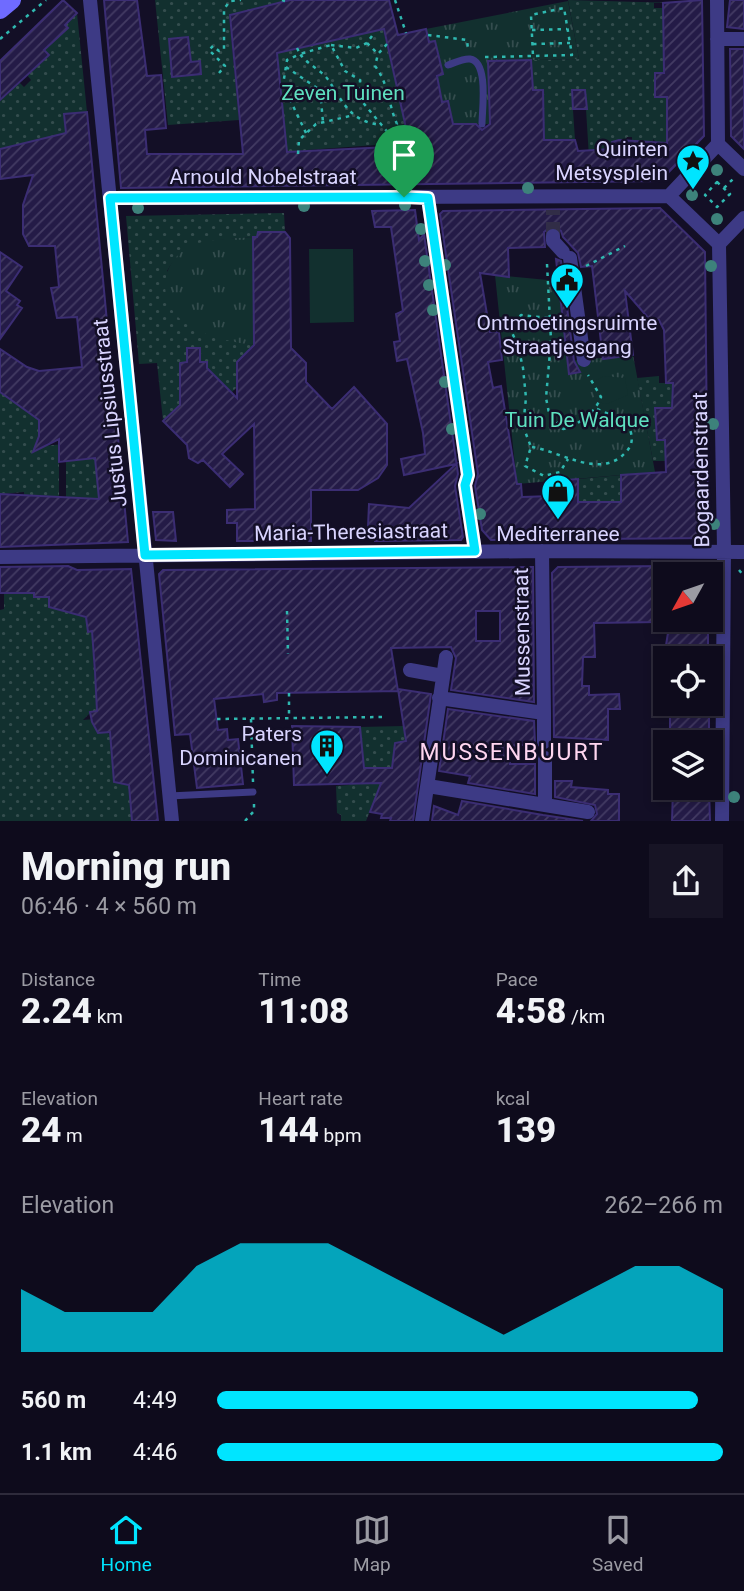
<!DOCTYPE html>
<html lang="en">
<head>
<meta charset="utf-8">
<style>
	body { margin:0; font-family:Roboto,sans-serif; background:#171425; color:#f1f3f6; height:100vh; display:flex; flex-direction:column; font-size:26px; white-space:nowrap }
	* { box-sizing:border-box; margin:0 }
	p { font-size:23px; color:#9b9ba3 }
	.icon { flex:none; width:38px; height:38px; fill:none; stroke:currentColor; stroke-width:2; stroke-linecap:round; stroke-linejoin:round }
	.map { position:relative; height:821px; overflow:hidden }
	.sheet { display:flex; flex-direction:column; background:#0e0b1c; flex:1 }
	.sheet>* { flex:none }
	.needle { width:46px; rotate:230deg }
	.tools { position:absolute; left:653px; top:562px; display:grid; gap:14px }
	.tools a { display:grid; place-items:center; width:70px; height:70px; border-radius:0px; background:#0e0b1c; box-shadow:0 4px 10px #0003,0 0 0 2px #2e2b3b; font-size:35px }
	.pin { position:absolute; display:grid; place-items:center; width:60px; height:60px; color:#fff; margin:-72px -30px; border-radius:50% 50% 50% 0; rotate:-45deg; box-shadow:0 0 7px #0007 }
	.pin .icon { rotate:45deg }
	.round { display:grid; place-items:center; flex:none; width:74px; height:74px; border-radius:0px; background:#171425 }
	.head { display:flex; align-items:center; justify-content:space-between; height:119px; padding:0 21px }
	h1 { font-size:38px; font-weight:800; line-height:52px }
	.stats { display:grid; grid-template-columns:repeat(3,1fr); gap:10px; height:119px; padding:7px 21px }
	.stats div { display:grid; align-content:center }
	.stats b { font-size:35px; font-weight:800 }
	.stats small { font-size:19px; font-weight:400 }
	.stats p { font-size:19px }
	.chart { height:196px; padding:14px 21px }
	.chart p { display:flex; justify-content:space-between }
	.chart svg { width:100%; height:126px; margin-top:7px; fill:#00e5ff; opacity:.7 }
	ul { padding:0 21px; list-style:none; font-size:23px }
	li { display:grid; grid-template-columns:112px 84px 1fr; align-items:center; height:52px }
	li i { height:18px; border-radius:9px; background:#00e5ff }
	.tab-bar { display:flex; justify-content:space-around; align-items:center; height:98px; border-top:2px solid #2e2b3b; background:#0e0b1c; font-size:19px; color:#9b9ba3 }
	.tab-bar a { display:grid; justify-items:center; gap:4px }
	.tab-bar .current { color:#00e5ff }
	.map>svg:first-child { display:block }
	.grass { fill:url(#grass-dots) }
	.park { fill:url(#park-tufts) }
	.pitch { fill:#12302f }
	.building { fill:url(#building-hatch); stroke:#3b2d73; stroke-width:2; fill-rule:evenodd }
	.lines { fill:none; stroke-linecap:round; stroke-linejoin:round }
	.minor-tunnel { stroke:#312d47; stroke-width:14; stroke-dasharray:14 7; stroke-linecap:butt }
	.path { stroke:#2fb8b0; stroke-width:2.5; stroke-dasharray:3.5 5; stroke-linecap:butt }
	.service { stroke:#3d3a85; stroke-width:7 }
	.minor { stroke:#3d3a85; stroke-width:14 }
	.secondary { stroke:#6f6bff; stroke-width:18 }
	.tree { fill:#3d827b }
	.route-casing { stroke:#fff; stroke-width:14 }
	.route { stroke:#00e5ff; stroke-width:9 }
	.labels { text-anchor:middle; stroke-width:5; stroke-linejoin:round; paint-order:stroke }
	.park-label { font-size:21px; fill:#5fe0c0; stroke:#130f26 }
	.poi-label { font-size:21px; fill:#d9d4ff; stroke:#130f26; text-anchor:end }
	.street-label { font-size:21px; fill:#d9d4ff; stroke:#130f26 }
	.neighbourhood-label { font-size:23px; letter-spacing:2px; fill:#ffd6f0; stroke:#130f26 }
</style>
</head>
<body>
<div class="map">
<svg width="744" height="821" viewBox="0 0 744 821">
	<defs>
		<pattern id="grass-dots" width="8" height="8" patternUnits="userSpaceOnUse" patternTransform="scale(1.75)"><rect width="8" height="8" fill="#12302f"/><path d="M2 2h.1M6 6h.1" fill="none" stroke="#344d4e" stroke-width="1.8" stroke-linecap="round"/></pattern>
		<pattern id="park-tufts" width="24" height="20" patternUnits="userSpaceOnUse" patternTransform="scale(1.75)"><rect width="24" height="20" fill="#12302f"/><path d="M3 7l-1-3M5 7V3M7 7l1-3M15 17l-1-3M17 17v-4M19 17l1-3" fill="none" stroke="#344d4e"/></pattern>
		<pattern id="building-hatch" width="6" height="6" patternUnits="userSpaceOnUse" patternTransform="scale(1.75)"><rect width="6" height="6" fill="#241b47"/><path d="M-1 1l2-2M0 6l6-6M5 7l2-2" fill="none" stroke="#433b63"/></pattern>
	</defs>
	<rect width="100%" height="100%" fill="#130f26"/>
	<path class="grass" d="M155,0H290L229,15L239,120L168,125Z
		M568,0L677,3H654V8H665L663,31L681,73H655L656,96L668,97L678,134L663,149L653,139L654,150L648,158L647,142L632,141V137H627L613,157H589L586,109L573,110L575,140L544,146V100H533L531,60L579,59Z
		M77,13L87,112L64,114L66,133L0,149V100L18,81L24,87L31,80L27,75L49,55L44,50L67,29L65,25Z
		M383,29L419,184H399L389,144L307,150L310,185L291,186L277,53Z
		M284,213L285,232H258L257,237C224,240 184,238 167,271L243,343L254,345L237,387L232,392L207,368L206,362L181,363L195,394L163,421L157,363L139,364L126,216Z
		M659,376V383H673L674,407L655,409L657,440H665L666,461H653L637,378Z
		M0,392L39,420V436L44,446L93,441L66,461L95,458L104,506L66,500V451L59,452V503L24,504V492L0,494Z
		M621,475V495L626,502H578V479Z
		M4,593H34V597H49L50,607L65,611L85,608L88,631H92L94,672H98L107,710L91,712L83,720L107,718L106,732L121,743L114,782L137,786L130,797L132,821H0V610L4,609Z
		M404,726L406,741L395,743L392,768H380L381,783L366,821H341V815L337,813L336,786L349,785L364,768L360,727Z"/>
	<path class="park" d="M568,1L579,59L488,61L489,124H463L449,135L452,120L448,101L442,102L437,76L442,74L435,41L429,42L426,29Z
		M253,237L254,345C217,340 158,327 166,277C169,262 180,251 193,245C210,238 235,239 253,237Z
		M495,275L558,281L567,361L633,355L655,472L517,484Z"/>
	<path class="pitch" d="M309,249H353L354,322L310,323Z
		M605,376L625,378L628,395L607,404L597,402L593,389L596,380Z"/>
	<path class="building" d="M63,0L77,13L65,25L68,28L44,50L49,55L0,100V61Z
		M104,0H137L147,76L161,75L166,128L145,130L147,154H243L230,15L290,0H389L398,35L426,29L429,42L435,41L443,74L437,76L442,102L448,101L453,124H476L482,130L490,124L488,61L531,60L533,90H543L544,140H575L578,151L612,149V142L619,140L667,143V97H655V73H664L663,3L702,0L704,136L660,181L121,188ZM384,29L410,146L287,152L277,53Z
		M730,0H744V29L727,27Z
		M188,37L191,62L200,61L201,74L172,77L169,39Z
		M730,49H744V149L731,136Z
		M572,90H585L587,109H573Z
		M87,112L128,542L0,547V494L99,499L95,458L59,462V439L33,452L39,436V420L0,392V349L27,367L39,371L82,367L77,317L57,318L51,288L59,287L55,246H29L23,234V205L33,175L0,179V149L66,133L64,114Z
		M660,208L705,252L708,538L491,540L482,530L475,486L478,474L440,214L443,211ZM552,226L561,231L563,237L578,253L581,267L592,266L603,359L633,355L625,291L650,320H659L664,330L666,383H673L672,408H655L657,440H665L666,472L621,475V502H578V479L552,481V496L522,497L521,484H517L501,386L493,388L488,362L502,360L499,332H490L480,273L509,277L508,248L545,247L544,232Z
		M415,210L419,240L424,234L458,474L455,486L463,537L461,540L375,541V535H370L368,527L369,504L409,508L456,464L404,475L401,459L425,454L423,433L407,359L397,361L394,342L400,341L396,314L403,311L391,227H375L372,211Z
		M258,232H285L290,238L291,348L306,363V382L332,409L354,387L387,424V465L378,478L358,490H311V541H237V523H227V510L255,509L254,424L222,454L243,474L230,487L203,460L198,463L189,458L187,445L163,421L180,405V363L187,362V348H200V362H207V368L237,398V362L254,345L253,237H257Z
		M0,252L22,267L6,291L20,301L17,305L22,308L0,339Z
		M556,259L561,261L574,361L580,372L569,374Z
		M153,512H173L176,541L156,540Z
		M68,566L77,570L131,569L158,821H132L129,785L114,782L110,732L98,733L92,722L90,712L97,711L95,672L92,631L88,632L86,617L49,607V597H34V593H0V567Z
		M665,566V586L657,587L658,622L594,623L595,657H583L582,686H589V695L619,694L620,709H608V740L554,737L552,573L558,567Z
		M533,567L534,702L451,690L456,658L451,647L391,648L398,691L277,693V700L264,702L263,694L214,699L218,730L227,729L228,740L238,739L243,784L197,788L190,734L175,735L159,574L163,570ZM476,611H500V641H476Z
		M670,620H708V658H664Z
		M398,689L431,694L413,821H390L391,818H381L382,814L370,812L381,783L294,785L292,726L360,727L364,768H392L395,743L406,741Z
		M670,704H709V742H670Z
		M448,709L534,721L535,744L510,746V764H535V794L468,783L470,776L439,771Z
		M555,781H572L571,787L608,790V794H619V821H591L597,814L595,805L555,797Z
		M673,788H709L710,821H672Z
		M462,801L543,815L583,821H432L434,806L458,815Z"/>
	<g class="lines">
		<path class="minor-tunnel" d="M553,236V210"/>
		<path class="path" d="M282,0L285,1
			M395,0L406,33
			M532,30L567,29
			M428,35L467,40L468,49
			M372,36L367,43L378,54
			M0,39L46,0
			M387,44L378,54L375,66C389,84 388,104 397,124L390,135
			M533,44L570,43
			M331,45L356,48L367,43
			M297,48L300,54L331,45L345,71L360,80V99L390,135L409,183
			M485,57H491L572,55L564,8L531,15L533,56
			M286,67L320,90L323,122
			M219,73L225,66L209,50L213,46L219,51L224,49V9L230,1L241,0
			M306,133L283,85L287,60L300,54C308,65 323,71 329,81C344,104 351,122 382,125
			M298,154L299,140L316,124L354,115
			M717,182L730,194L717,207L705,195Z
			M724,188L734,178
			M547,264L551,340L546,398L549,413L563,429C580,424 595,413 601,397L588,375
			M586,266L625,246
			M548,318L521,315L510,328L518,346L523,368L526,398L523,426L531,447L525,466L544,476L560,472L568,459
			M532,447C562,452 601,480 626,452C635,442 632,434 627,422L597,409
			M739,570L744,576
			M287,611L288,654
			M289,693V718
			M217,719L382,717
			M251,719L253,782
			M245,821L254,811V802"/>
		<path class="service" d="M448,65C454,63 464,58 470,59C489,62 482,110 482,124
			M169,796L253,792"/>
		<path class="minor" d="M90,0L172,821
			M717,0L718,144
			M717,39H744
			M110,198L669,196
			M428,198L468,475L465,485L475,551
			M553,236V241L563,252
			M719,244L724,550L722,821
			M719,244L669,196L718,144L744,169
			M719,244L744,218
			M570,258L584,360
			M542,551L544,713
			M0,557L542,551L744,552
			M410,670L443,676
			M439,698L544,713V742
			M545,758V805L588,812
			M428,786L545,805
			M422,821L446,657"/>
		<path class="secondary" d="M0,10L12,0"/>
	</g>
	<g class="tree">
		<circle cx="717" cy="170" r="6"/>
		<circle cx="528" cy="188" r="6"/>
		<circle cx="692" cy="195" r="6"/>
		<circle cx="405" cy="205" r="6"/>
		<circle cx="304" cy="206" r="6"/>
		<circle cx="138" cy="208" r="6"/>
		<circle cx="717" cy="219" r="6"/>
		<circle cx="421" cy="229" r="6"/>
		<circle cx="425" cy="261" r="6"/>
		<circle cx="445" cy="265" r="6"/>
		<circle cx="711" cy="266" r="6"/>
		<circle cx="429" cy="285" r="6"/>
		<circle cx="433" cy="310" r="6"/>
		<circle cx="445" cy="382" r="6"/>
		<circle cx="713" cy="424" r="6"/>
		<circle cx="452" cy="429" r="6"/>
		<circle cx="480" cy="514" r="6"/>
		<circle cx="714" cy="524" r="6"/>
		<circle cx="715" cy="710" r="6"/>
		<circle cx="734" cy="797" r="6"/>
	</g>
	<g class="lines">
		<g class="route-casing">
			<path id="route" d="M404,197L428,198L468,475L465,485L475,551L145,555L110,198Z"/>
		</g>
		<use href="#route" class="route"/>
	</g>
	<defs>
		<g id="sight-pin" transform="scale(1.75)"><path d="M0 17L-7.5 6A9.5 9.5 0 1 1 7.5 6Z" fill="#00e5ff" stroke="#130f26"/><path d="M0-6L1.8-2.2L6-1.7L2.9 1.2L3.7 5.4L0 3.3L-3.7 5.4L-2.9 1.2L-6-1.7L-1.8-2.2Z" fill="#111"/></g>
		<g id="civic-pin" transform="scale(1.75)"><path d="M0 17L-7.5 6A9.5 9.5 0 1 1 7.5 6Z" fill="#00e5ff" stroke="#130f26"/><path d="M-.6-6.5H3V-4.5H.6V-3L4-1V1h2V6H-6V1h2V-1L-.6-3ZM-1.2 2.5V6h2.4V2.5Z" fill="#111"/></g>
		<g id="shop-pin" transform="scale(1.75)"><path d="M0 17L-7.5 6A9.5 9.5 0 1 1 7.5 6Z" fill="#00e5ff" stroke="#130f26"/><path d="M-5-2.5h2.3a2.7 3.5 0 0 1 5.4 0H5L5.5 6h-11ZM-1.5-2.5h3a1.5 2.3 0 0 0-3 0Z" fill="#111"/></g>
		<g id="building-pin" transform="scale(1.75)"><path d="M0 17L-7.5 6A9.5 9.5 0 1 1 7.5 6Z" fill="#00e5ff" stroke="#130f26"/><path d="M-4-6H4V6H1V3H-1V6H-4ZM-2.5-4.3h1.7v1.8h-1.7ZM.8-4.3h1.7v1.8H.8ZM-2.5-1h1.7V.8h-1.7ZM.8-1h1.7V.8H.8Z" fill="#111"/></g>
	</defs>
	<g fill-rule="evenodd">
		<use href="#sight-pin" x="693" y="161"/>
		<use href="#civic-pin" x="567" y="280"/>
		<use href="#shop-pin" x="558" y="491"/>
		<use href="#building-pin" x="327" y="746"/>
	</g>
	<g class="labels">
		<g class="park-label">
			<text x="343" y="100">Zeven Tuinen</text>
			<text x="577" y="427">Tuin De Walque</text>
		</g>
		<g class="poi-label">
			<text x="668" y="156">Quinten<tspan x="668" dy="24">Metsysplein</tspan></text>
			<text x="567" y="330" text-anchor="middle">Ontmoetingsruimte<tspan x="567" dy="24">Straatjesgang</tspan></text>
			<text x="558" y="541" text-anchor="middle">Mediterranee</text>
			<text x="302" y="741">Paters<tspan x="302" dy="24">Dominicanen</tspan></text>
		</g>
		<g class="street-label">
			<text x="263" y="184">Arnould Nobelstraat</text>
			<text transform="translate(110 413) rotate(-96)" y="7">Justus Lipsiusstraat</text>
			<text transform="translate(701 470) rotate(-91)" y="7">Bogaardenstraat</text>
			<text transform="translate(351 532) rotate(-1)" y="7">Maria-Theresiastraat</text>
			<text transform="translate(522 632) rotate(-91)" y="7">Mussenstraat</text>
		</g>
		<g class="neighbourhood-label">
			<text x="512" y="760">MUSSENBUURT</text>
		</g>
	</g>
</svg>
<div class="tools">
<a><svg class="needle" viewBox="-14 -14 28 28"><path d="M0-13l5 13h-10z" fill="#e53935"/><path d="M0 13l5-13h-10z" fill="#9b9ba3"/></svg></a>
<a><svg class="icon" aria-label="locate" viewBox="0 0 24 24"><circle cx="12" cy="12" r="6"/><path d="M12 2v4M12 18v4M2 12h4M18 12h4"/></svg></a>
<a><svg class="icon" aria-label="layers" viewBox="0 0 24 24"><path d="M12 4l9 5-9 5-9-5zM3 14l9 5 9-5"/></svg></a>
</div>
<div class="pin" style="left:404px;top:197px;background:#1e9e55"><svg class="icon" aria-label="arrive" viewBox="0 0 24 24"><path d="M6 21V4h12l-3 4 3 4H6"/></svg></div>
</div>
<section class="sheet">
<div class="head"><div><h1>Morning run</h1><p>06:46 · 4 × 560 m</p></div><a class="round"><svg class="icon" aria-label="share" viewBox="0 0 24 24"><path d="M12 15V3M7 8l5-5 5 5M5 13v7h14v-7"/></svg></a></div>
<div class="stats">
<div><p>Distance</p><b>2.24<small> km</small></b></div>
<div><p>Time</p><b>11:08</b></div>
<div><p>Pace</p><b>4:58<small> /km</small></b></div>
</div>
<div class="stats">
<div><p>Elevation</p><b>24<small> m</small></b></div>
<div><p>Heart rate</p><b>144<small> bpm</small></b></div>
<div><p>kcal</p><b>139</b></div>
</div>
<div class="chart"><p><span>Elevation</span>262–266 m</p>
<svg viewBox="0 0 160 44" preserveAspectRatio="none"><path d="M0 44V22L10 30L20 30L30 30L40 14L50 6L60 6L70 6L80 14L90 22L100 30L110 38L120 30L130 22L140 14L150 14L160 22V44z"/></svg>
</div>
<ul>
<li><b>560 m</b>4:49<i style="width:95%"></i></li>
<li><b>1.1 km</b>4:46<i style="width:100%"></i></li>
</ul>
</section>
<nav class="tab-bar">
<a class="current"><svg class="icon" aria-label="home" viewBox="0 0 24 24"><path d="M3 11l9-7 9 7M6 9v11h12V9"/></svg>Home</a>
<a><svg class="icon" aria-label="map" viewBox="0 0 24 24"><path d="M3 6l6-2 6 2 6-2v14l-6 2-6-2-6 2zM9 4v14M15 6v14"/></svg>Map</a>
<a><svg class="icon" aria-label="saved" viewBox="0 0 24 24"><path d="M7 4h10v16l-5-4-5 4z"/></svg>Saved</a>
</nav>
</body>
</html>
